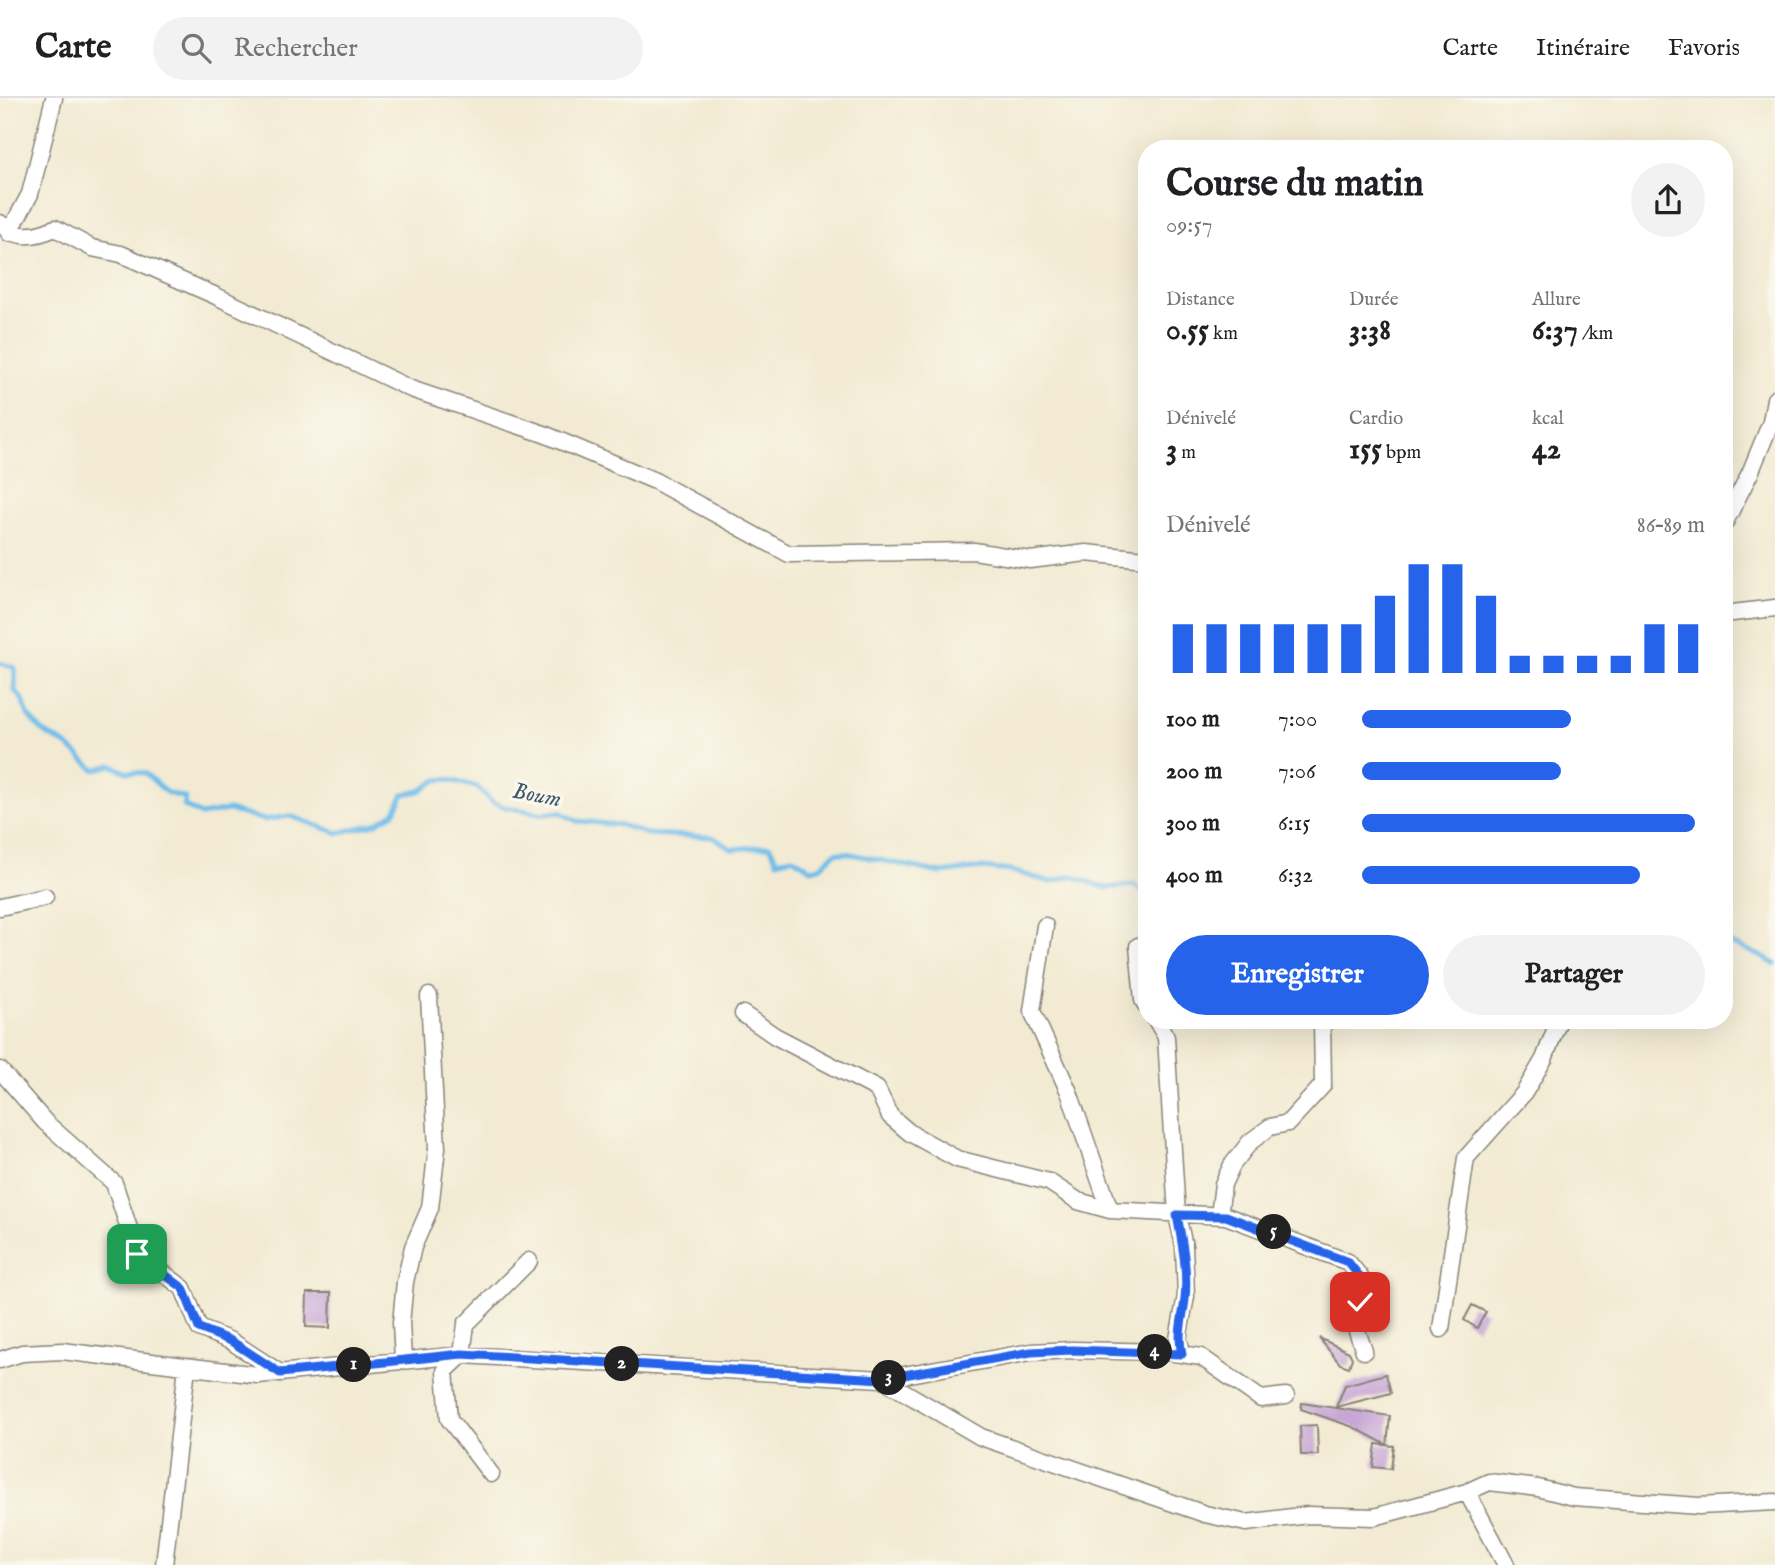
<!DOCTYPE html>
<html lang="fr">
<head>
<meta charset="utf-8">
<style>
	body { margin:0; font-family:"IM FELL English",serif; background:#f2f2f2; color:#202124; height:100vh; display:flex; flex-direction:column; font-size:26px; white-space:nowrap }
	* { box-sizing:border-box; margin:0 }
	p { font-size:23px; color:#757577 }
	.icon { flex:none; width:38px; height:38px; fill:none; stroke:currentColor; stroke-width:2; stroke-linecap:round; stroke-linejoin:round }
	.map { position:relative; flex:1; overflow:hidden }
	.drawer { position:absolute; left:1138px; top:42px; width:595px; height:889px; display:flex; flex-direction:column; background:#fff; border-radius:28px; box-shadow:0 7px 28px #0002 }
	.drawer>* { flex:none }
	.pin { position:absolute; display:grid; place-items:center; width:60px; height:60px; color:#fff; margin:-30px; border-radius:14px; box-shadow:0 4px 10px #0006 }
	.km { position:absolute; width:35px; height:35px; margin:-18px; border-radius:50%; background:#222; color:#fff; font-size:19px; line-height:35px; text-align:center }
	.round { display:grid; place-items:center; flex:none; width:74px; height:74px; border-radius:37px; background:#f2f2f2 }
	.summary { display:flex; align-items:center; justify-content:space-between; height:119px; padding:0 28px }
	h1 { font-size:38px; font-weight:700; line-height:52px }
	.metrics { display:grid; grid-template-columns:repeat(3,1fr); gap:10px; height:119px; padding:7px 28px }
	.metrics div { display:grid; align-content:center }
	.metrics b { font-size:30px; font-weight:700 }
	.metrics small { font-size:19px; font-weight:400 }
	.metrics p { font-size:19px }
	.chart { height:196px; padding:14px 28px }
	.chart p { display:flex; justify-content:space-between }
	.chart svg { width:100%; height:126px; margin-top:7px; stroke:#2563eb; stroke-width:6 }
	.button { display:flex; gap:14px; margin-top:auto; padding:14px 28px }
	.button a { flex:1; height:80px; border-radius:42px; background:#2563eb; color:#fff; font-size:28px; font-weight:700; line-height:80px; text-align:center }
	.button a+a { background:#f2f2f2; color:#202124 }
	ul { padding:0 28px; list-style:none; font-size:23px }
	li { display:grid; grid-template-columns:112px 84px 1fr; align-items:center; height:52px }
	li i { height:18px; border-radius:9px; background:#2563eb }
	header { display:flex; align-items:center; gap:42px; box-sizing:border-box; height:98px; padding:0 35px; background:#fff; border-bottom:2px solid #e0e0e0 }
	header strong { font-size:33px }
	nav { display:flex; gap:38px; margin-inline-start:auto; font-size:24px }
	.search { width:490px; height:63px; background:#f2f2f2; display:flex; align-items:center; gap:18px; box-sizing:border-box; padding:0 24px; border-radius:38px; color:#757577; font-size:26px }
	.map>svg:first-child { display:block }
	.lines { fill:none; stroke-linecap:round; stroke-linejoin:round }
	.stream { stroke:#70bdea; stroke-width:5 }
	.building { fill:#c7a6d6 }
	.minor-casing { stroke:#878377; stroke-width:19 }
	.minor { stroke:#fff; stroke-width:16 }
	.route-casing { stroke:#fff; stroke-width:14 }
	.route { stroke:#2563eb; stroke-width:9 }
	.labels { text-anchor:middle; stroke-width:7; stroke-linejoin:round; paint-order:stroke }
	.water-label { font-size:23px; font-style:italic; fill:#3e5c6e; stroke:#fbf7ec }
</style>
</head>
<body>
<header>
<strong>Carte</strong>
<div class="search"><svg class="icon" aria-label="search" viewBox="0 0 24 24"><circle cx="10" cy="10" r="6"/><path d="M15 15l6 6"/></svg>Rechercher</div>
<nav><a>Carte</a><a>Itinéraire</a><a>Favoris</a></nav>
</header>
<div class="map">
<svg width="1775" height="1467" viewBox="0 0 1775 1467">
	<rect width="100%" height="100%" fill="#fbf7ec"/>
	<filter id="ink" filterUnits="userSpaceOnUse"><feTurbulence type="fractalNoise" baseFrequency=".0143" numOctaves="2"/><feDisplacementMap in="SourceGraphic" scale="14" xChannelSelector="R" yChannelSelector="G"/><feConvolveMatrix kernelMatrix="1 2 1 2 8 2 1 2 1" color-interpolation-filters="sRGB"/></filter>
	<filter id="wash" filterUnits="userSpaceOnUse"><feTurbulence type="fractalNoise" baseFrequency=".00686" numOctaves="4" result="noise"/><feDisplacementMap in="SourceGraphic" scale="28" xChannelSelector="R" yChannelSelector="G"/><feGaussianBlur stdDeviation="1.57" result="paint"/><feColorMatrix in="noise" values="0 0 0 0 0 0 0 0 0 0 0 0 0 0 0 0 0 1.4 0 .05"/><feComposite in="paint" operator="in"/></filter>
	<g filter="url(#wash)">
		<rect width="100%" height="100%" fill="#f2ead2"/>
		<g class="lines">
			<path class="stream" d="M0,565L15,570V593L23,602L28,617L42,633L68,648L95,672L111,667L126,674L145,675L167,695L186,700L184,708L201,717L228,712L264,722L290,718L338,735L375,726L394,715L404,696L420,693L437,682L446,681L477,689L492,704L505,709L544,716L559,714L577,723L621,727L647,736L713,739L732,751L770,748L777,763L792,759L811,771L820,769L835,755H847L941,775L982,770L1012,773L1051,784L1072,778L1106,790L1133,787L1146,796
				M1724,844C1742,849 1758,856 1775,866"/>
		</g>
		<g id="blocks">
			<path class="building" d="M307,1195H331L330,1230L306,1229Z
				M1472,1207L1486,1214L1477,1230L1464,1222Z
				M1319,1240L1349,1254L1352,1260L1349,1269L1340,1266Z
				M1386,1276L1391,1295L1336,1309L1345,1287Z
				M1302,1305L1390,1318L1387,1347L1353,1329L1301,1311Z
				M1317,1327L1318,1357H1301L1300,1328Z
				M1376,1346L1394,1348L1391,1371L1373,1369Z"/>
		</g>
	</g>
	<g filter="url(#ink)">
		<use href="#blocks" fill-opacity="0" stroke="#878377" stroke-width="2"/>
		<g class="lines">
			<g class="minor-casing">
				<path id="minor" d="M0,125C16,142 35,139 55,130L92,150L121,156L216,198L411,291L544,336L655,383L789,456L974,453L1030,462L1086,455L1146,461
					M9,135L30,96L54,0
					M1724,426L1750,375L1771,324L1775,301
					M1724,516L1775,510
					M0,809L45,799
					M1045,828L1032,913L1069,994L1110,1112
					M1138,848L1143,902L1146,907
					M743,916L775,938L877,991L890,1018L910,1035L957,1061L1049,1084L1078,1103L1110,1112L1226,1118L1348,1164L1360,1179L1356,1230L1364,1253
					M1156,922L1166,939L1177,1117L1184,1148L1186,1198L1178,1241L1183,1256
					M0,972L45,1024L114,1085L137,1155L183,1190L199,1230L231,1243L280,1275
					M1219,1118L1223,1086L1232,1067L1250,1044L1270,1029L1288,1025L1323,987L1322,922
					M1441,1231L1466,1060L1524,995L1544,961L1559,922
					M0,1262L22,1255L62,1253L258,1277L462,1257L882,1281L981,1339L1205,1416L1246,1425L1308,1417L1374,1419L1467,1394L1489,1384L1538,1390L1574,1399L1699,1408L1775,1404
					M403,1262L401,1225L405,1184L413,1149L430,1110L437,1050L429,898
					M882,1281L1031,1254L1072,1252L1169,1254L1201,1259L1261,1301L1286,1298
					M491,1376L449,1321L445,1273L462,1257L466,1226L529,1163
					M1467,1394L1506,1467
					M164,1467L187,1269"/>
			</g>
			<use href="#minor" class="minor"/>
		</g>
	</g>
	<g class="lines" filter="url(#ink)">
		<g class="route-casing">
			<path id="route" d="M137,1156L183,1190L199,1230L231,1243L280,1275L462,1256L882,1281L1031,1254L1072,1252L1182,1256C1177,1236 1183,1220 1185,1201C1188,1172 1182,1144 1177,1117L1226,1118L1348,1164L1360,1179V1204"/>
		</g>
		<use href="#route" class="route"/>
	</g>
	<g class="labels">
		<g class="water-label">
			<text transform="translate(537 696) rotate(10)" y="8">Boum</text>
		</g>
	</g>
</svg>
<div class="pin" style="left:137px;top:1156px;background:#1e9e55"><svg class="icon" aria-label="arrive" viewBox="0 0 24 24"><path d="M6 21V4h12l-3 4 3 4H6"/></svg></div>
<div class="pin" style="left:1360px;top:1204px;background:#d93025"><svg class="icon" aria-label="check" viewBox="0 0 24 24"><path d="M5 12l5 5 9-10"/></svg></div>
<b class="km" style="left:354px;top:1267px">1</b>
<b class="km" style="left:622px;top:1266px">2</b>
<b class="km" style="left:889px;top:1280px">3</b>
<b class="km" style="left:1155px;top:1254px">4</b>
<b class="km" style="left:1274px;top:1134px">5</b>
<section class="drawer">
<div class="summary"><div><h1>Course du matin</h1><p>09:57</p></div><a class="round"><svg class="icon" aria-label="share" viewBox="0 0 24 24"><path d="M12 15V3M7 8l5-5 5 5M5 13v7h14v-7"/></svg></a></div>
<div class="metrics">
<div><p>Distance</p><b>0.55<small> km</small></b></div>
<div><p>Durée</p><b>3:38</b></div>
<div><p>Allure</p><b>6:37<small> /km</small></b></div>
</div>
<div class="metrics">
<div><p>Dénivelé</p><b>3<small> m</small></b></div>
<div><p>Cardio</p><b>155<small> bpm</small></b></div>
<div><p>kcal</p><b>42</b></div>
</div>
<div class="chart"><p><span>Dénivelé</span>86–89 m</p>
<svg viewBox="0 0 160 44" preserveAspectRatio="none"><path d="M5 44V27M15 44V27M25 44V27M35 44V27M45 44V27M55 44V27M65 44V17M75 44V6M85 44V6M95 44V17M105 44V38M115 44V38M125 44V38M135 44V38M145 44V27M155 44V27"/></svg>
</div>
<ul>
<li><b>100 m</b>7:00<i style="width:61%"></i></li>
<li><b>200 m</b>7:06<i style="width:58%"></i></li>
<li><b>300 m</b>6:15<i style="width:97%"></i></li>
<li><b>400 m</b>6:32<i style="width:81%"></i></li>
</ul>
<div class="button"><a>Enregistrer</a><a>Partager</a></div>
</section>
</div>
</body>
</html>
